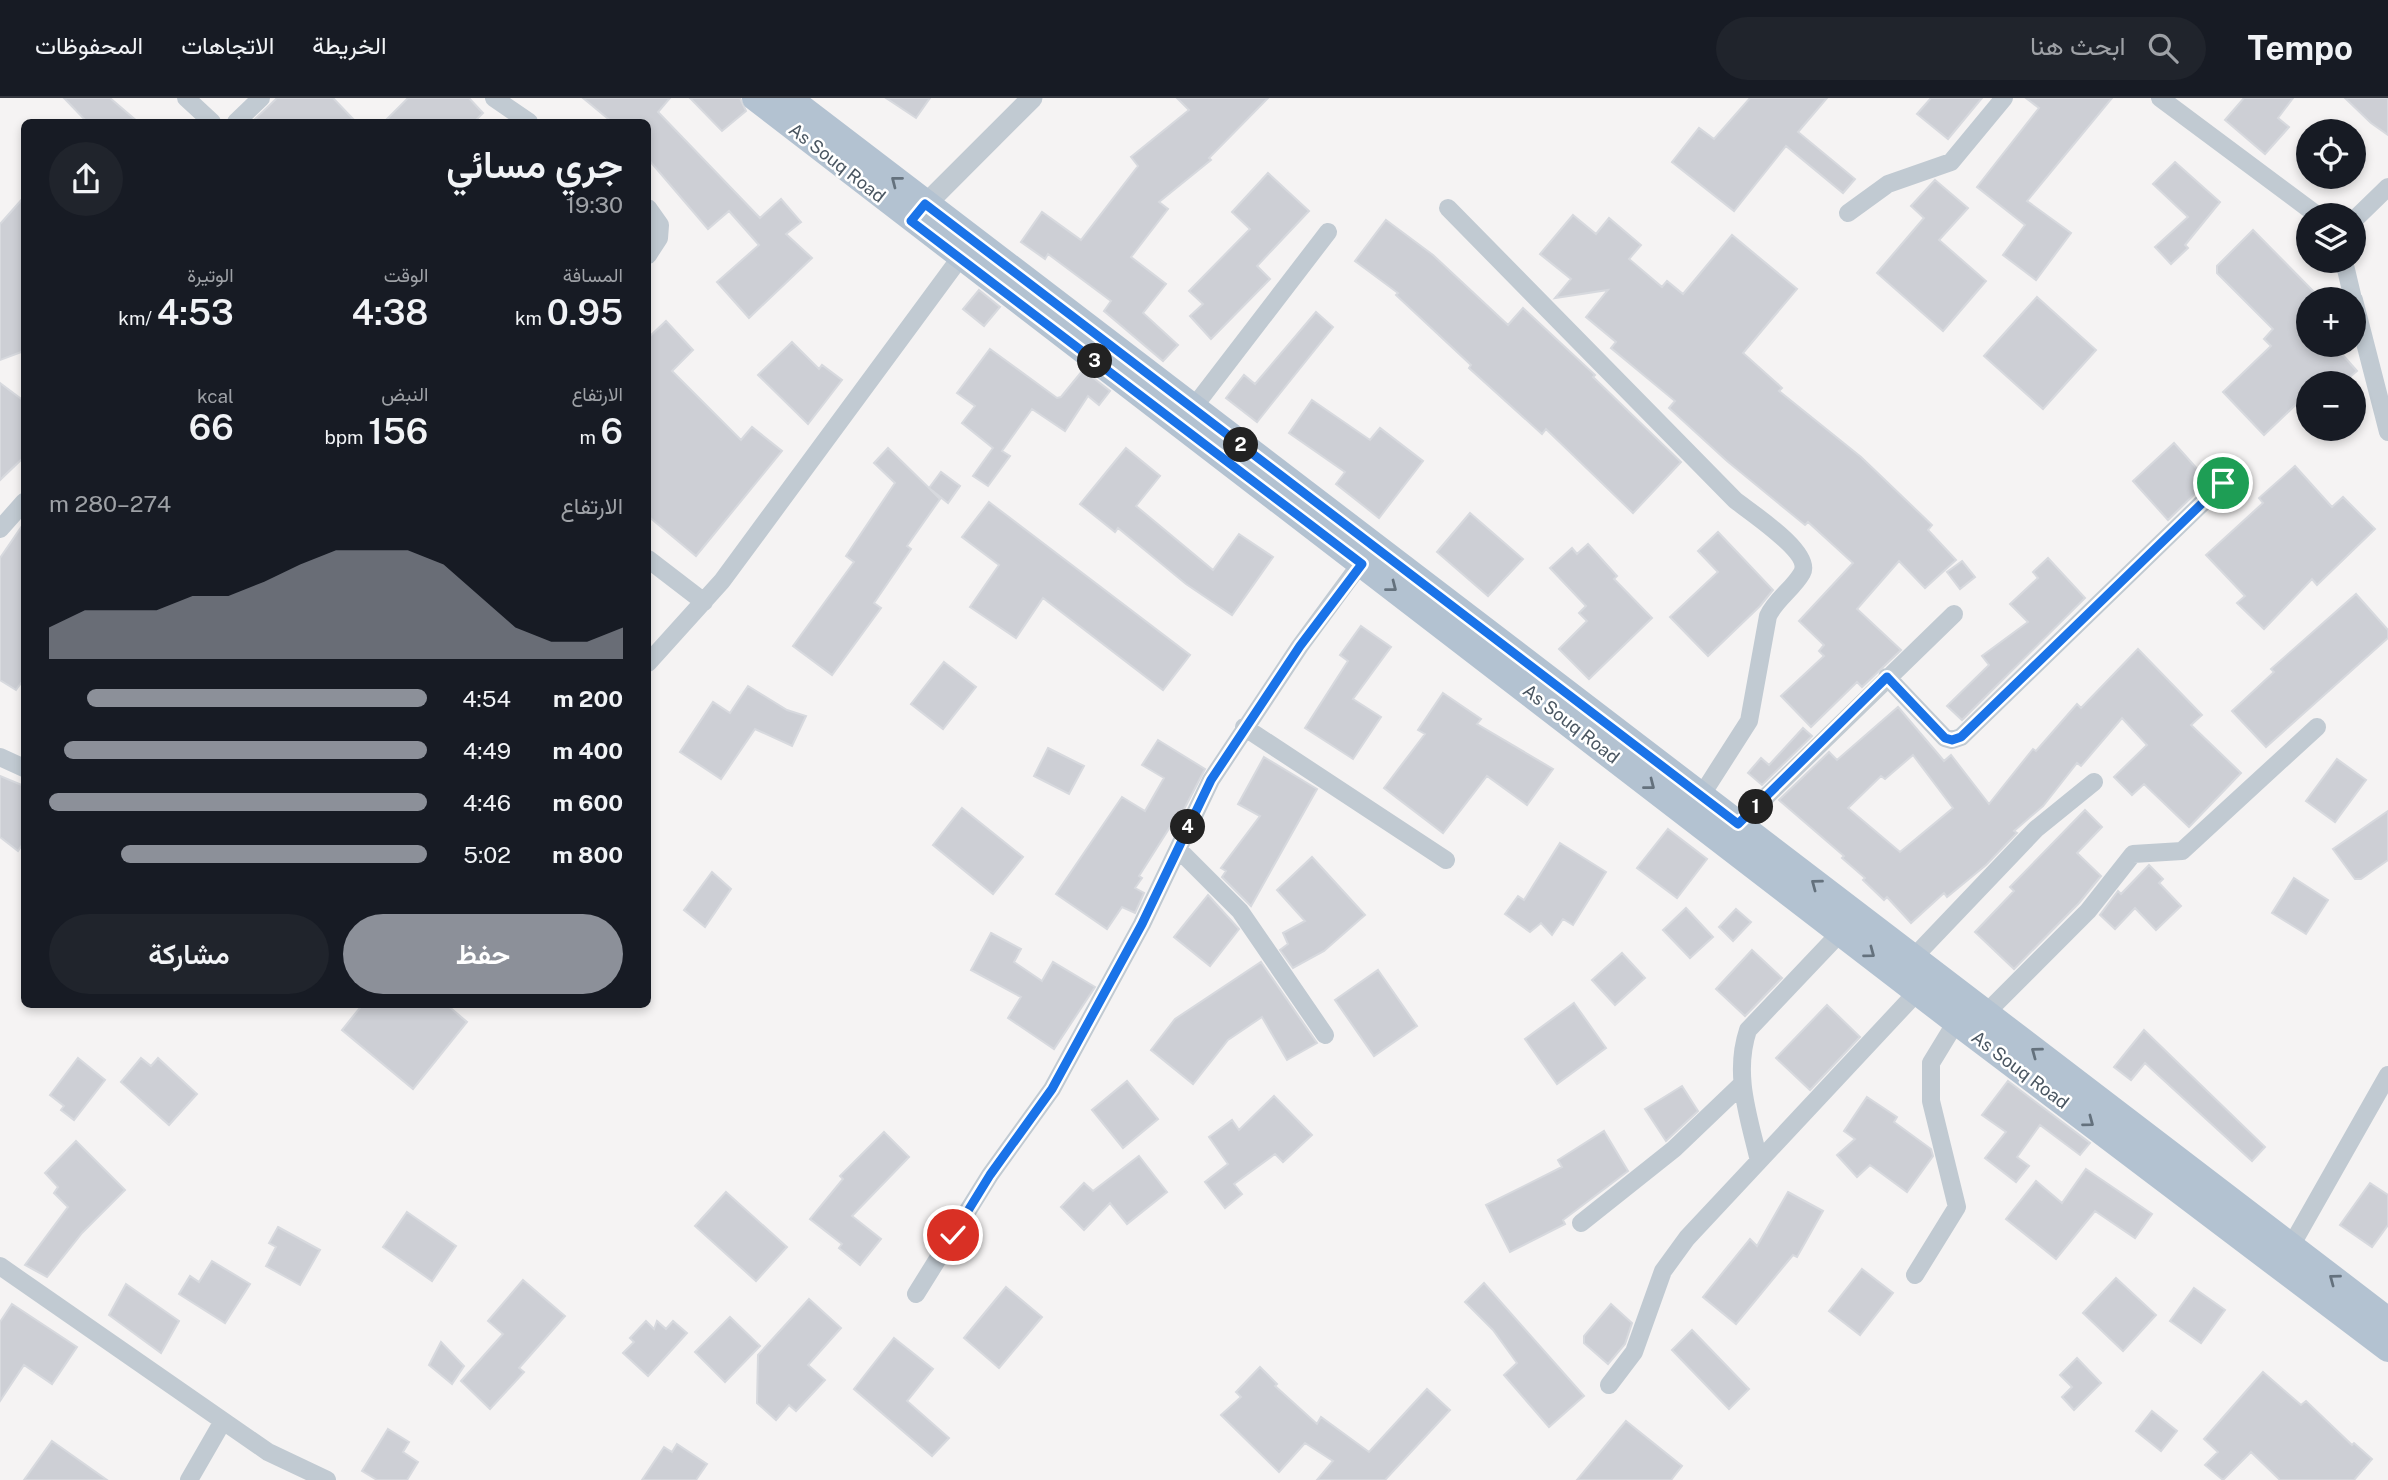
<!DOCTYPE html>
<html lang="ar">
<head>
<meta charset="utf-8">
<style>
	body { margin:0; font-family:"Public Sans",Vazirmatn,sans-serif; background:#20242c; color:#f1f3f6; direction:rtl; height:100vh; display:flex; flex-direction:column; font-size:26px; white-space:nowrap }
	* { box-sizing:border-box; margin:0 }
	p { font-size:23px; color:#9ea1a6 }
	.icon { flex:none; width:38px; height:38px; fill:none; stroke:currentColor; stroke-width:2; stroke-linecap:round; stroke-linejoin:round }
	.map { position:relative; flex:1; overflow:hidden; direction:ltr }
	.drawer { position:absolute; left:21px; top:21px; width:630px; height:889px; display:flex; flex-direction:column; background:#171b24; border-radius:10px; box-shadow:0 4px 10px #0003; direction:rtl }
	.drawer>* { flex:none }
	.fabs { position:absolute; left:2296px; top:21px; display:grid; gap:14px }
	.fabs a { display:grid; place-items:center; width:70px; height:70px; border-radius:50%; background:#171b24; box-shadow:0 4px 10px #0003; font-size:35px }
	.pin { position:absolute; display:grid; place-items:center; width:60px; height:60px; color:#fff; margin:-30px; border:4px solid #fff; border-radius:50%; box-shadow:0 2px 7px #0007 }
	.km { position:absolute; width:35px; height:35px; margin:-18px; border-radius:50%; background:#222; color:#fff; font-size:19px; line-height:35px; text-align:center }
	.round { display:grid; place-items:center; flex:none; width:74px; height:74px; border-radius:37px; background:#20242c }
	.overview { display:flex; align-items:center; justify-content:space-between; height:119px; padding:0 28px }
	h1 { font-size:38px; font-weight:600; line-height:52px }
	.stats { display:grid; grid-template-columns:repeat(3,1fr); gap:10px; height:119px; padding:7px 28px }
	.stats div { display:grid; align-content:center }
	.stats b { font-size:35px; font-weight:600 }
	.stats small { font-size:19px; font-weight:400 }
	.stats p { font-size:19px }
	.chart { height:196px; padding:14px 28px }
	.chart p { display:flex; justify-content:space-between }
	.chart svg { width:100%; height:126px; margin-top:7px; fill:#8c9099; opacity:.7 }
	.primary-button { display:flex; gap:14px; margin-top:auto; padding:14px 28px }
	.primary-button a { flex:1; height:80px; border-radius:42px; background:#8c9099; color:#fff; font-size:28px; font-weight:600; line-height:80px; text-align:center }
	.primary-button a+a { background:#20242c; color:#f1f3f6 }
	ul { padding:0 28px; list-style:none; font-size:23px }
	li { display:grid; grid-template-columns:112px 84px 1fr; align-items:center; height:52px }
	li i { height:18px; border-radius:9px; background:#8c9099 }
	header { display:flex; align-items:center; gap:42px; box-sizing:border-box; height:98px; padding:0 35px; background:#171b24; border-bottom:2px solid #363941 }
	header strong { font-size:33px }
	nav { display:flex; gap:38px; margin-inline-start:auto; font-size:24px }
	.search { width:490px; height:63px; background:#20242c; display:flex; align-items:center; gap:18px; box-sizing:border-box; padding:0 24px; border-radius:38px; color:#9ea1a6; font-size:26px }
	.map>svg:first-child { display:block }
	.building { fill:#cdcfd5; stroke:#d7d9de; stroke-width:2; fill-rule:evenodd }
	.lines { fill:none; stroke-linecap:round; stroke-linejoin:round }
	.minor { stroke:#c1cad2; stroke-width:18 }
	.tertiary { stroke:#c1cad2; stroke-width:21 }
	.primary { stroke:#b3c2d1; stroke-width:26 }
	.oneway { stroke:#64717d }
	.route-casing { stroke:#fff; stroke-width:14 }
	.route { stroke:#1a73e8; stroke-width:9 }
	.labels { text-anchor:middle; stroke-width:5; stroke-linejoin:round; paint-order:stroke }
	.street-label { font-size:18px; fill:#4a5661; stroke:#fff }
</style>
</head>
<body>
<header>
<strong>Tempo</strong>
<div class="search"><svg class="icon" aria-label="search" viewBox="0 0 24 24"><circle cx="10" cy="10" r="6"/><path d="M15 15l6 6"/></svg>ابحث هنا</div>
<nav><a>الخريطة</a><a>الاتجاهات</a><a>المحفوظات</a></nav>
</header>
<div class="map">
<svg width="2388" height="1382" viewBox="0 0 2388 1382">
	<rect width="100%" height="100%" fill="#f5f3f3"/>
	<path class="building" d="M64,0H110L138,24H87Z
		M277,0H333L356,24H252Z
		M408,0H469L483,15L474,24H384Z
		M583,0H670L658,14L760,120L781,101L801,124L786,136L812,160L749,220L717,184L759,147L729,113L708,131L648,61V24H612Z
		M690,0H740L746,13L722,33Z
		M886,0H930L916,20Z
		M1177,0H1268L1209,60L1211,62L1159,104L1168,111L1131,159L1166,186L1143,215L1178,247L1163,263L1104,213L1111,203L1048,156L1045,161L1021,144L1042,114L1081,142L1138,68L1131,59L1189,12Z
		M1750,0H1827L1798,34L1855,81L1843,95L1786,48L1734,113L1672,64L1699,30L1714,41Z
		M1931,0H1982L1948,41L1917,16Z
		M2026,0H2112L2027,103L2071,135L2036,182L2003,157L2025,127L1977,89L2039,10Z
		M2244,0H2293L2278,20L2289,29L2265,56L2225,22Z
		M2345,0H2388V37L2371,25Z
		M2175,64L2220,104L2185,147L2188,150L2171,166L2155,149L2188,119L2153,86Z
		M1268,75L1309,113L1257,168L1270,181L1211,241L1190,218L1203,206L1189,193L1250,131L1232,114Z
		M1935,82L1968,110L1939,142L1986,183L1943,233L1877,175L1924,120L1911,108Z
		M24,99V253L0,262V126Z
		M1573,117L1596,136L1609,120L1641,147L1629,161L1662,189L1667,183L1683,196L1732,137L1797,191L1743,255L1782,290L1779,293L1861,359L1932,427L1928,432L1956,462L1925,490L1899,463L1857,511L1901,552L1862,589L1857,584L1811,629L1781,598L1824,558L1819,553L1824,547L1799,523L1853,465L1808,424L1805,427L1727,363L1669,310L1675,303L1611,250L1616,244L1586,219L1608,192L1555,200L1571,181L1540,156Z
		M1386,122L1433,157L1508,227L1523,210L1595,277L1593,279L1681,364L1633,415L1546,331L1542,336L1469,270L1471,267L1396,197L1398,195L1355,163Z
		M2253,132L2321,201H2308V247H2334L2357,273L2343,285H2308V295L2264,337L2223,294L2271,248L2264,241L2273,231L2217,175V168Z
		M979,192L1000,209L984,228L963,211Z
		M2037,199L2096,252L2043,311L1984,258Z
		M1316,214L1333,229L1257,324L1226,300L1244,277L1255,286Z
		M666,223L693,252L672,273L741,342L752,329L782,353L696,458L648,418V240Z
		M792,244L819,271L822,267L842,282L808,326L758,277Z
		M990,251L1057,300L1061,299L1083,272L1110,293L1099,307L1088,298L1065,333L1032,311L1002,353L1010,358L988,388L973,378L993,350L962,325L975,308L957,295Z
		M0,285L24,303V359L0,382Z
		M1312,302L1370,342L1380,330L1423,363L1379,420L1336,386L1345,374L1289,335Z
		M2174,345L2208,383L2168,422L2133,383Z
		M888,350L929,390L941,374L960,388L948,405L929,390L940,401L907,448L911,451L874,505L881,510L832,577L793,548L854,464L846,458L895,385L874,365Z
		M1126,350L1160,378L1136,408L1213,472L1239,436L1273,459L1232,517L1186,486L1118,430L1115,434L1080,406Z
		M2295,368L2332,409L2343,399L2375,431L2317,487L2312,481L2264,531L2237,505L2245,498L2206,457L2263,405L2259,400Z
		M989,404L1190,557L1163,592L1043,500L1016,540L970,509L999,467L962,439Z
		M1470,415L1523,461L1488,498L1437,454Z
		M24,425V581L16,592L0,582V460Z
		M1718,434L1773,492L1760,508L1708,558L1670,519L1718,474L1698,453Z
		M1588,446L1617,478L1614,481L1652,520L1589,581L1559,551L1587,523L1579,515L1586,508L1550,470L1572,450L1577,456Z
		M2048,460L2085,500L1962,622L1947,608L1989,567L1982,558L2028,524L2010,506L2038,480L2033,474Z
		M1962,463L1975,479L1960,491L1947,474Z
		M2356,496L2388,532V540L2266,649L2232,613L2274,574L2271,571Z
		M1361,528L1391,549L1353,601L1381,619L1353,661L1305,630L1348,563L1340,557Z
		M2138,551L2202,617L2191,627L2241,675L2189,729L2144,686L2132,697L2114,679L2147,647L2122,620L2081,668L2077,665L2043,708L2014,733L2017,735L1986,767L1947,799L1944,795L1911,825L1887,799L1884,802L1863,782L1865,780L1842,760L1844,758L1779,702L1829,654L1837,662L1898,609L1944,663L1951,657L1989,706L2033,651L2036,653L2077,606L2081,610ZM1913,657L1953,710L1900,754L1848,710L1881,678L1885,681Z
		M944,564L976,589L943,631L911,606Z
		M748,588L787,612L806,618L792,648L755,631L721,681L680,654L713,604L730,615Z
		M1443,595L1481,621L1477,626L1553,671L1527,707L1487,678L1443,735L1384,690L1425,636L1418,632Z
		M1803,630L1812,638L1762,687L1748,675L1761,660L1769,667Z
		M1158,642L1205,671L1180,719L1177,718L1139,778L1142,780L1135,790L1144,795L1135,815L1122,809L1107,831L1056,796L1122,699L1145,713L1164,680L1142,667Z
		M1048,650L1084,668L1069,696L1034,678Z
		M1264,659L1317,691L1251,808L1222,779L1226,773L1221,770L1260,718L1238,706Z
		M2337,661L2366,682L2335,724L2306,703Z
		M0,678L24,688V744L18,753L0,739Z
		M962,710L1023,759L993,796L933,747Z
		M2085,712L2102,729L2077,755L2101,778L2079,805L2014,871L1975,834L2014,793L2010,789Z
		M2388,713V762L2361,781H2355L2333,751Z
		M1668,731L1707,761L1677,800L1637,770Z
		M1560,745L1606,774L1573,827L1563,821L1552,837L1541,825L1530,834L1505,816L1518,798L1524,802Z
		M1312,759L1365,817L1324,853L1293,870L1280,852L1288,846L1283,835L1305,823L1277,792Z
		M2149,767L2163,781L2159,785L2181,808L2156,832L2135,810L2115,831L2100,817L2118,793L2121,796Z
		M712,774L731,791L705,829L684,812Z
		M2294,780L2328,802L2306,836L2272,815Z
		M1208,797L1239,831L1210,868L1174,839Z
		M1686,810L1713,839L1690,860L1663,832Z
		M1736,811L1751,824L1733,843L1719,829Z
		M991,835L1021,851L1014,864L1042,883L1053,864L1095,889L1054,951L1008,920L1021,899L971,872Z
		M1752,852L1782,880L1745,918L1716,891Z
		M1622,855L1645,880L1615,907L1592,882Z
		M1261,864L1317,945L1287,962L1262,919L1228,942L1193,986L1151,952L1175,921Z
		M1378,872L1417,928L1374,958L1335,902Z
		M1574,905L1606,950L1557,986L1525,941Z
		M363,906H446L467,924L413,991L342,932Z
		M1827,907L1860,939L1810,992L1776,960Z
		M2144,932L2265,1049L2252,1063L2145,965L2131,982L2114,969Z
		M78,960L105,982L74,1022L61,1012L64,1008L50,997Z
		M141,960L151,968L158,960L197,996L169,1027L121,984Z
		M1127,983L1158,1021L1123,1050L1092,1012Z
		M2008,983L2090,1045L2080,1057L2040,1027L2017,1059L2029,1068L2016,1084L1985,1060L2006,1034L1982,1017Z
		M1682,988L1698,1013L1666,1043L1645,1011Z
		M1274,998L1312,1037L1283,1064L1275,1056L1234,1086L1242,1096L1225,1110L1205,1084L1228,1066L1209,1039L1232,1022L1239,1032Z
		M1867,999L1897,1019L1894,1024L1931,1051L1933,1058L1907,1094L1870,1067L1857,1079L1837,1057L1855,1041L1844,1033Z
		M1604,1033L1628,1073L1563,1122L1565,1126L1510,1154L1486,1107L1562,1069L1558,1062Z
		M884,1034L909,1059L852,1118L881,1141L860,1167L839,1150L842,1146L810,1121L843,1081L840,1078Z
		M76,1043L125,1092L82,1135L47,1179L25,1167L68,1109L54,1095L58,1089L45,1075Z
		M1139,1058L1167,1094L1127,1126L1110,1105L1084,1132L1061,1109L1084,1085L1093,1093Z
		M2086,1071L2152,1116L2135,1140L2095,1113L2056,1161L2006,1121L2036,1083L2062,1105Z
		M2370,1085L2388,1097V1127L2372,1149L2340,1127Z
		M726,1094L787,1149L756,1183L695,1128Z
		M1788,1094L1823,1113L1797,1159L1793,1157L1736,1226L1703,1199L1750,1141L1757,1148Z
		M407,1114L456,1148L432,1183L383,1149Z
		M278,1129L320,1152L300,1187L266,1168L276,1149L269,1145Z
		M212,1163L250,1186L225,1225L179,1196L190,1178L199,1184Z
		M1862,1171L1893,1195L1860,1237L1829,1213Z
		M2116,1180L2156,1217L2123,1253L2083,1215Z
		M523,1182L565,1218L519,1270L524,1274L490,1311L461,1283L503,1236L488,1223Z
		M1484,1185L1584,1298L1549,1329L1504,1277L1517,1265L1493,1232L1465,1204Z
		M126,1186L179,1223L161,1255L109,1217Z
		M1006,1189L1042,1219L999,1270L964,1240Z
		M2194,1190L2225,1212L2201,1245L2170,1223Z
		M809,1201L841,1230L808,1267L825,1282L796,1313L789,1307L776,1322L757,1305L758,1257Z
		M12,1206L77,1249L52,1286L24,1267L0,1303V1224Z
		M1611,1206L1632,1225L1625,1246L1608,1266L1584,1245V1238Z
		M730,1219L760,1248L725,1284L695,1254Z
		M646,1223L654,1231L657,1223L666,1231L673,1223L687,1235L648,1278L623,1255L634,1244L630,1240Z
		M1692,1232L1749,1291L1729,1311L1672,1252Z
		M894,1240L933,1271L907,1303L949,1340L932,1358L854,1291Z
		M441,1244L464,1268L452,1286L429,1267Z
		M2077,1260L2101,1285L2074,1312L2062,1299L2072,1289L2060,1277Z
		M1260,1269L1277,1286L1275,1288L1317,1326L1321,1319L1369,1354L1427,1291L1450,1312L1385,1382H1317L1333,1363L1305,1345L1279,1374L1221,1317L1241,1299L1236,1294Z
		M2263,1274L2301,1307L2306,1303L2352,1347L2354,1345L2372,1361L2354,1382H2280L2251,1354L2223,1382L2205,1367L2218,1354L2204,1341Z
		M2152,1313L2177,1333L2161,1353L2136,1333Z
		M1626,1323L1682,1368L1671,1382H1577Z
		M388,1331L409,1344L403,1354L418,1364L407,1382H377L362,1373Z
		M52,1343L107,1382H24Z
		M677,1346L707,1366L696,1382H642L664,1349L672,1354Z"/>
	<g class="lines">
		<path class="minor" d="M186,0L212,24
			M494,0L529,24
			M2160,0L2317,117
			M236,24L261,0
			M648,110L660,127L659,140L648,157
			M1448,110L1735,402C1750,414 1813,455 1802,475C1793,491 1776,501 1768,518L1749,623L1701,698
			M1848,115L1888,86L1951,64L2004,0
			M2354,122L2388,89
			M2344,163L2353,201
			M2354,202L2388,334
			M1193,310L1328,134
			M0,431L24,404
			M648,461L704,504
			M648,565L722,483L960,160
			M1887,579L1945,640L1952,642L1961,639L2223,385
			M1244,629L1446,762
			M0,659L24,670
			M1738,726L1954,516
			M1178,751L1240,813L1325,937
			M1913,860L2036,731L2094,684
			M1986,915L2088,813L2133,756L2182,753L2317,629
			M1759,1063C1749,1019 1733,977 1748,932L1841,834
			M1581,1125L1674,1051L1741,987
			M2291,1148L2388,977
			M0,1168L268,1354L327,1382
			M1915,1177L1957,1109L1931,1003V965L1956,924
			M916,1196L990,1077L1052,991L1142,826L1211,682L1300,548L1361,465
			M1609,1287L1634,1254L1663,1173L1687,1140L1919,892
			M189,1382L223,1323"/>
		<path class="tertiary" d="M917,115L1032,0"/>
		<path class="primary" d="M755,0L1956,924L2388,1251
			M789,0L2388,1222"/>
	</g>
	<defs><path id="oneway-chevron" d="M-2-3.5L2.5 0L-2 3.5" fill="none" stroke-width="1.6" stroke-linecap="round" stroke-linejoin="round" transform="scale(1.75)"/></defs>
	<g class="oneway">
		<use href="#oneway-chevron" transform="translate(896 83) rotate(-142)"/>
		<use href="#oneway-chevron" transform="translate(1392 489) rotate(38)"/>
		<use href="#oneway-chevron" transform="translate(1650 687) rotate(38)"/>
		<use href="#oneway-chevron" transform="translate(1816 786) rotate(-143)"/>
		<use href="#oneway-chevron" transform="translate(1870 855) rotate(37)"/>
		<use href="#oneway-chevron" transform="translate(2036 954) rotate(-143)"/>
		<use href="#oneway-chevron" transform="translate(2089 1024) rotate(37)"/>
		<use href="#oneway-chevron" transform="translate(2334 1181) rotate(-143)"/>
	</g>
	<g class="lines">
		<g class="route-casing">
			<path id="route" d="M953,1137L990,1077L1052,991L1142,826L1211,682L1300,548L1362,466L911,123L925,106L1738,726L1887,579L1945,640L1952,642L1961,639L2223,385"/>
		</g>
		<use href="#route" class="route"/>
	</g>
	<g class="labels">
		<g class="street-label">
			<text transform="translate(837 65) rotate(38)" y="6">As Souq Road</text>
			<text transform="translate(1571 626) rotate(38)" y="6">As Souq Road</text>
			<text transform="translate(2020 972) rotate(37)" y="6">As Souq Road</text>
		</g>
	</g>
</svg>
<div class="fabs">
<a><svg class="icon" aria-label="locate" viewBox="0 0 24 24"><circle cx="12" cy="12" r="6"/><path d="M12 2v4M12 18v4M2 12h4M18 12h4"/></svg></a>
<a><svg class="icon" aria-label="layers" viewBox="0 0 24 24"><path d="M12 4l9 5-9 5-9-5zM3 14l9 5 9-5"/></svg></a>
<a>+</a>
<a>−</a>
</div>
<div class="pin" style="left:2223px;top:385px;background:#1e9e55"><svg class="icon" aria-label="arrive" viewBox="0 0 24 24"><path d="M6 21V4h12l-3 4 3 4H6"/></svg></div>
<div class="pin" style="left:953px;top:1137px;background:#d93025"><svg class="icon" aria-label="check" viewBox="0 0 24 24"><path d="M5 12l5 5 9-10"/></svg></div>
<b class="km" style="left:1756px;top:709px">1</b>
<b class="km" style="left:1241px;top:347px">2</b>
<b class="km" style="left:1095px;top:263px">3</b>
<b class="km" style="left:1188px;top:729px">4</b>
<section class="drawer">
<div class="overview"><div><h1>جري مسائي</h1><p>19:30</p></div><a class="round"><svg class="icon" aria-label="share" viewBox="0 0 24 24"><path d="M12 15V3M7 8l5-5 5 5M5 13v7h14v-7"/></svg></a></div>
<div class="stats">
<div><p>المسافة</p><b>0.95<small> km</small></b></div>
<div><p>الوقت</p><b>4:38</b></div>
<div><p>الوتيرة</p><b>4:53<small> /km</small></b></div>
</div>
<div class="stats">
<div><p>الارتفاع</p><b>6<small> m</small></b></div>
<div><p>النبض</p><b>156<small> bpm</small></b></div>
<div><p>kcal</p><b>66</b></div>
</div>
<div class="chart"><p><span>الارتفاع</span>274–280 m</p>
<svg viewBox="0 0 160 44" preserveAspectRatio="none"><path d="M0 44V33L10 27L20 27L30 27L40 22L50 22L60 17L70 11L80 6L90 6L100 6L110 11L120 22L130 33L140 38L150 38L160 33V44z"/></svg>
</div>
<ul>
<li><b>200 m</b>4:54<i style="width:90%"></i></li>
<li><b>400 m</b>4:49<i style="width:96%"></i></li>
<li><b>600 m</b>4:46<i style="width:100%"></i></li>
<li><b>800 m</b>5:02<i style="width:81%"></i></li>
</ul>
<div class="primary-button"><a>حفظ</a><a>مشاركة</a></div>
</section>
</div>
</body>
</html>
